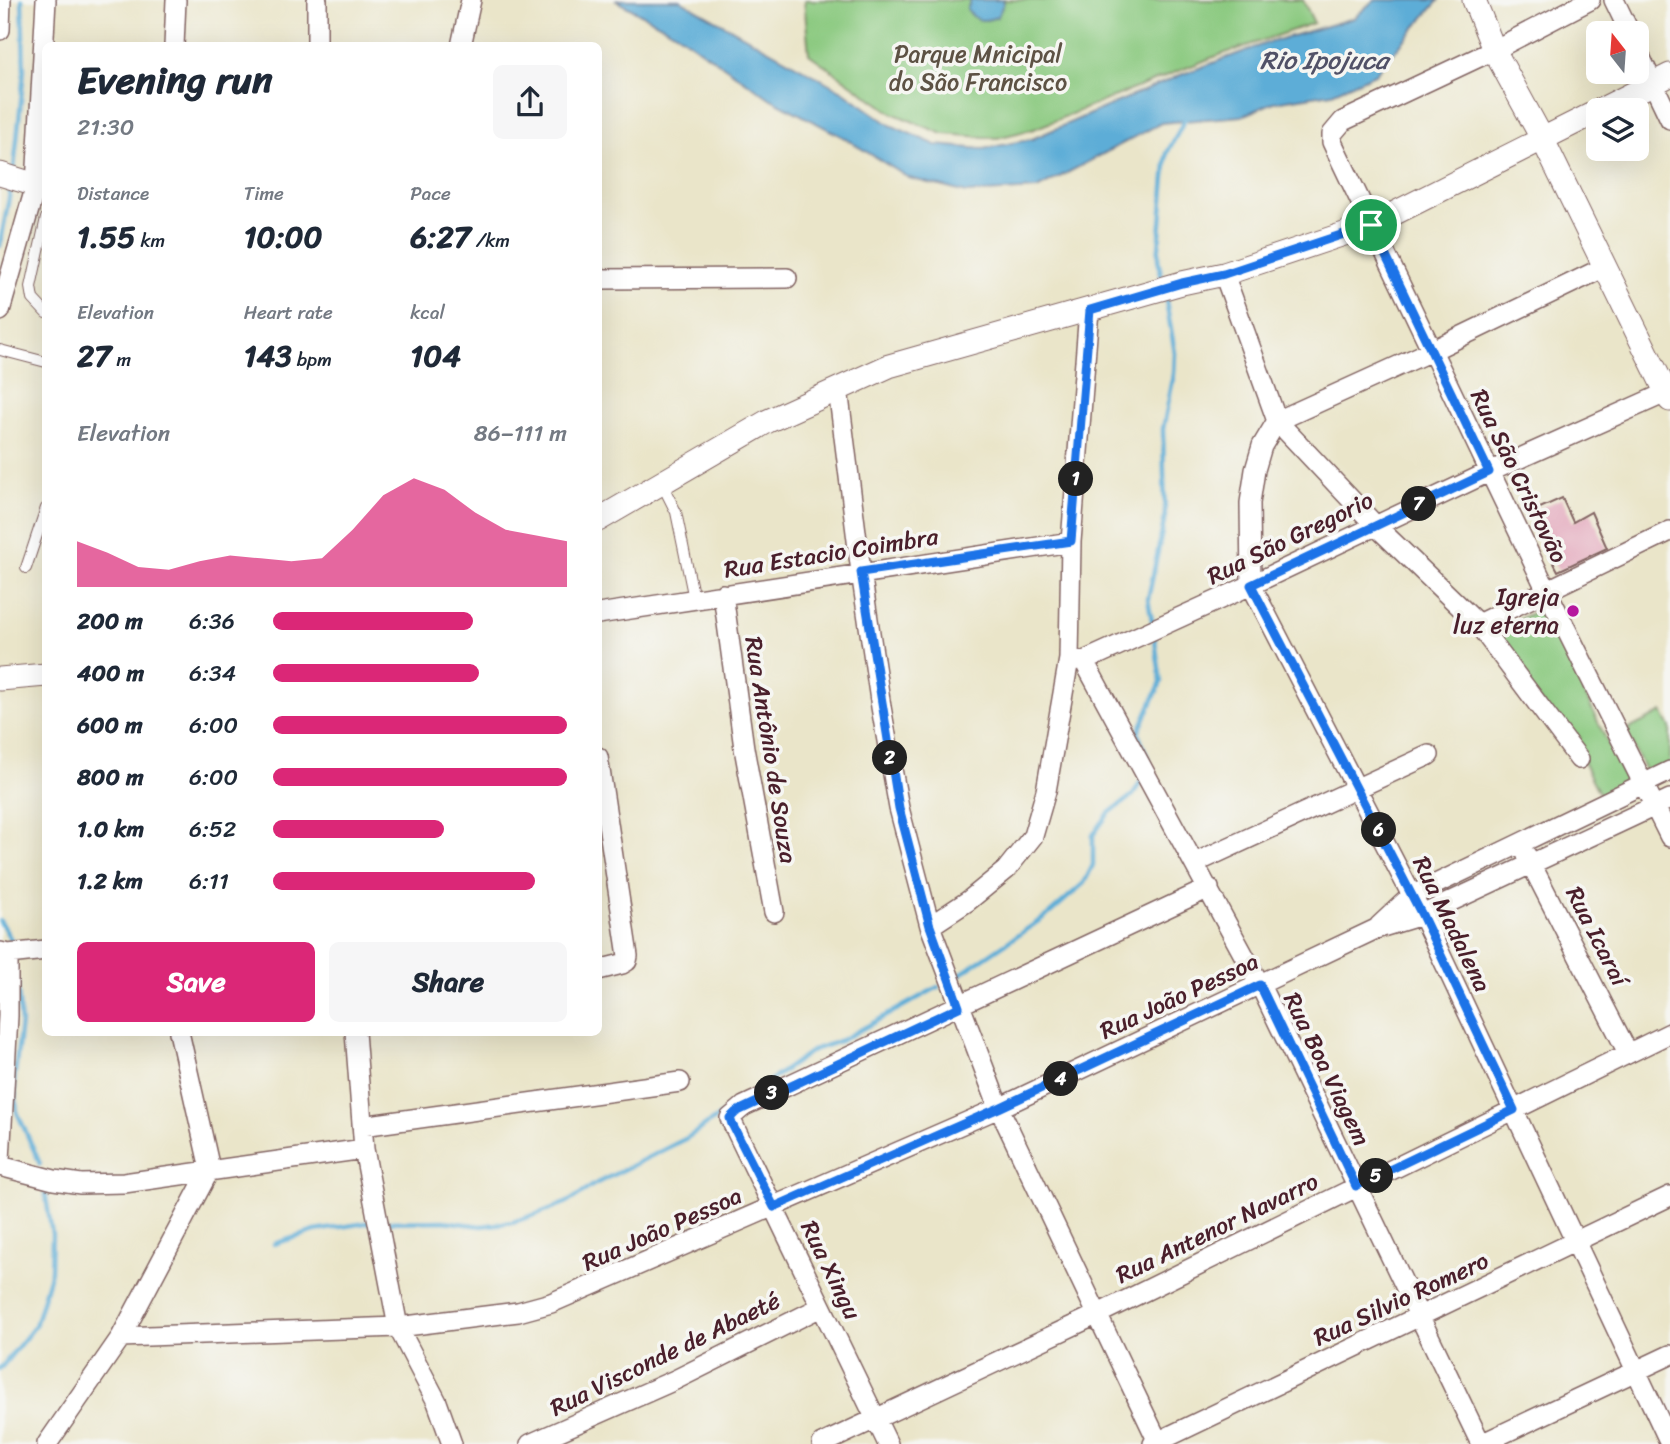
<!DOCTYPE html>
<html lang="en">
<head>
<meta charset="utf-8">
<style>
	body { margin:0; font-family:Sriracha,sans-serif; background:#f6f6f7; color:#1f2937; height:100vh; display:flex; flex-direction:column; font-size:26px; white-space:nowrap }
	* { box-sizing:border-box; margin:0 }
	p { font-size:23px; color:#747a83 }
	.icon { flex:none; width:38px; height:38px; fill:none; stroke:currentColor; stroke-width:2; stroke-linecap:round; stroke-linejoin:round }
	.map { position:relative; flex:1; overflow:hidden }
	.side { position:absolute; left:42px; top:42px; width:560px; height:994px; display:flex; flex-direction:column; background:#fff; border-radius:10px; box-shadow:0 7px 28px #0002 }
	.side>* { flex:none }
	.needle { width:46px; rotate:343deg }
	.buttons { position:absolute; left:1586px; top:21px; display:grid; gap:14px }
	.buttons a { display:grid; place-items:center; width:63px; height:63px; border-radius:10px; background:#fff; box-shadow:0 7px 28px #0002; font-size:35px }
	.pin { position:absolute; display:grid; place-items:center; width:60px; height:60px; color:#fff; margin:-30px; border:4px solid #fff; border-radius:50%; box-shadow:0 2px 7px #0007 }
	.km { position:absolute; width:35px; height:35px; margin:-18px; border-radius:50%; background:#222; color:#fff; font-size:19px; line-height:35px; text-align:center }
	.round { display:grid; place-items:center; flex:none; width:74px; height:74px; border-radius:10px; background:#f6f6f7 }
	.summary { display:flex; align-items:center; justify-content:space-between; height:119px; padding:0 35px }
	h1 { font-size:38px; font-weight:700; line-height:52px }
	.figures { display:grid; grid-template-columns:repeat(3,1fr); gap:10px; height:119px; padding:7px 35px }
	.figures div { display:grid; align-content:center }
	.figures b { font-size:30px; font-weight:700 }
	.figures small { font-size:19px; font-weight:400 }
	.figures p { font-size:19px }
	.chart { height:196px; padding:14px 35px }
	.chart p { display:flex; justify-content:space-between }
	.chart svg { width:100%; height:126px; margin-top:7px; fill:#db2777; opacity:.7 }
	.cta { display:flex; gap:14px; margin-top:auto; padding:14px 35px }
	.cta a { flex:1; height:80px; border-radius:10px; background:#db2777; color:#fff; font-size:28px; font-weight:700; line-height:80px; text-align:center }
	.cta a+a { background:#f6f6f7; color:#1f2937 }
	ul { padding:0 35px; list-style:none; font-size:23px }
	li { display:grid; grid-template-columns:112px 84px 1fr; align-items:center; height:52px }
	li i { height:18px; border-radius:9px; background:#db2777 }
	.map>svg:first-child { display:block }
	.green { fill:#8ac97f; stroke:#6a7455; stroke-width:2 }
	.water { fill:#5dadd7; stroke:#546681; stroke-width:2 }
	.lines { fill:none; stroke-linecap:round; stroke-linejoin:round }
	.stream { stroke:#5dadd7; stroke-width:4.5 }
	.building { fill:#e09ab2 }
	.service-casing { stroke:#826462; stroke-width:12 }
	.minor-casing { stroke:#826462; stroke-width:22 }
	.tertiary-casing { stroke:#826462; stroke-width:25 }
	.service { stroke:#fff; stroke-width:10 }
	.minor { stroke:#fff; stroke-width:19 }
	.tertiary { stroke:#fff; stroke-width:23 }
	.route-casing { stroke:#fff; stroke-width:14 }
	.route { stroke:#1a73e8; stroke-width:9 }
	.poi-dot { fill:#b5179e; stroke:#f6f6f2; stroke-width:2.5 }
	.labels { text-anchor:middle; stroke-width:7; stroke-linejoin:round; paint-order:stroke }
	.park-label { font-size:24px; fill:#5d5244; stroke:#f6f6f2 }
	.street-label { font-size:24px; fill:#4a1f2b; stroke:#f6f6f2 }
	.poi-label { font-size:24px; fill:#4a1f2b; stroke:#f6f6f2; text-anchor:end }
	.water-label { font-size:26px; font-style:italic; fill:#515167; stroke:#f6f6f2 }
</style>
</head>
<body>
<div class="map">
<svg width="1670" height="1444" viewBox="0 0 1670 1444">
	<rect width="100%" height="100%" fill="#f6f6f2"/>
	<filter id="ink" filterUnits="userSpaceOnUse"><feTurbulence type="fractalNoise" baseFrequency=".0143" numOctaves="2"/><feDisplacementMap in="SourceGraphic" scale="14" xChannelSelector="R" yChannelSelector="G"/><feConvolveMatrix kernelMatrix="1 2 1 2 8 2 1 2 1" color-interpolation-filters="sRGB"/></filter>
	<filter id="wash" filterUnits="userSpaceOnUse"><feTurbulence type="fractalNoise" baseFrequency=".00686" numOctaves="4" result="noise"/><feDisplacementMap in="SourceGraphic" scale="28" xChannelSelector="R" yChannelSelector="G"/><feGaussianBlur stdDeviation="1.57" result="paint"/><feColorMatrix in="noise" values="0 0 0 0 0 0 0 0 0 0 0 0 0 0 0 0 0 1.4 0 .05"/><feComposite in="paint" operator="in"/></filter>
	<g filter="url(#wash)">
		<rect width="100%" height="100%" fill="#eae5c9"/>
		<path class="green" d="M804,0H1303L1314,23L1211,58L1034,129L997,138L943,134L892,113L809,54Z
			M1544,607L1629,788L1602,799L1581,758L1490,633Z
			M1662,712L1670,727V767L1649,778L1625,731Z"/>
		<path class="water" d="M615,0H680L844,92L890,125L936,145L983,149L1032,139L1183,74L1264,44L1354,18L1374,0H1439L1375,74L1332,93L1274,102L1242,116L1161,123L1037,189L967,193L909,178L841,136L771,99L676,33Z
			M971,0H1003L1004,3L997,17C984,22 975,22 967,9Z"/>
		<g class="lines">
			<path class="stream" d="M14,169L24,71L22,0
				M0,246L11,187
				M1162,280L1158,259L1167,153L1187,116
				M1153,626L1148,599L1165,517L1163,429L1174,374L1175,353L1165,295
				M1149,762L1138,733L1161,682L1154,634
				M0,921L13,943
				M956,977L1049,914L1084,883L1093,865V835L1109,813L1133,795L1142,779
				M17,982L21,1023L14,1082L17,1112L40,1164
				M755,1091L813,1050L842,1040L938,987
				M384,1222L443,1221L481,1226L513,1222L537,1214L568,1202L595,1184L687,1138L725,1112
				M274,1244L315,1231L372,1222
				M0,1369L35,1326L51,1271L52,1234L45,1191"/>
		</g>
		<g id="blocks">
			<path class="building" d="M1562,498L1573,522L1591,512L1607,548L1558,571L1540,536L1542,535L1531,512Z"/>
		</g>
	</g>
	<g filter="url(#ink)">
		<use href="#blocks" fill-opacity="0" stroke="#826462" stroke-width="2"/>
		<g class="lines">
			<g class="service-casing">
				<path id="service" d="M46,218L31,287L33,299L46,313
					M0,350L46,362
					M662,484L676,512L694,599
					M26,568L46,508"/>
			</g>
			<g class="minor-casing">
				<path id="minor" d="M317,0V46
					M1590,0L1494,50L1343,121L1332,134V142L1547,591L1670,837
					M1614,0L1630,33
					M0,30L1,0
					M174,46L176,0
					M461,46L471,0
					M1636,48L1670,119
					M1224,274L1277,421L1375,525L1478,624L1579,759
					M598,279L787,278
					M0,311L36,185L46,0
					M838,389L861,572L881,707L899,808L930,926L999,1108L1159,1444
					M1277,421L1262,446L1255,470L1250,503L1251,585L1422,915L1670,1443
					M1277,421L1431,351L1605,267
					M723,594L744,748L774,912
					M598,614L1071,542
					M1478,624L1670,531
					M1069,659L1084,661L1260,985L1481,1444L1670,1355
					M1084,661L1251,585L1489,472L1670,391
					M598,757L628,956L627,961L622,964L598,970
					M1527,856L1628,1053
					M1195,863L1429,755
					M930,926L968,901L1006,870L1033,836L1046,791L1069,659L1071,542L1089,310
					M1379,926L1411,896L1670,771
					M0,952L8,954L46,950
					M355,1032L364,1149L398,1327L437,1402L452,1444
					M362,1126L680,1082
					M0,1160L8,1016V954
					M0,1166L54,1180L81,1184L124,1183L364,1149
					M121,1337L398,1327L518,1312L551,1303L999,1108L1376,929L1422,915L1670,799
					M47,1444L121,1337L210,1169L179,1032
					M530,1444L675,1380L821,1307
					M822,1444L1098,1314L1670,1033
					M888,1444L730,1118L744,1106L1209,888
					M1153,1444L1670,1196"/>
			</g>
			<g class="tertiary-casing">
				<path id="tertiary" d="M1474,0L1494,50L1542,138L1670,400
					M0,174L46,188
					M598,520L768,421L889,366L1182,283L1224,274L1371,225L1670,75
					M0,679L46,675"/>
			</g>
			<use href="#service" class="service"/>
			<use href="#minor" class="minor"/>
			<use href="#tertiary" class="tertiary"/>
		</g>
	</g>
	<g class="lines" filter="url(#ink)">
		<g class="route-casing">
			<path id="route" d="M1371,225L1489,472L1251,585L1422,915L1514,1110L1356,1186L1260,985L999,1108L774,1207L732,1124L730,1118L736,1112L959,1007L930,926L899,808L861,572L1071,541L1090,310L1182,283L1224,274Z"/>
		</g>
		<use href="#route" class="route"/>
	</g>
	<circle class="poi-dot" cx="1573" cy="611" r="7"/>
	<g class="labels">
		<g class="park-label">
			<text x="978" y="62">Parque Mnicipal<tspan x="978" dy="28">do São Francisco</tspan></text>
		</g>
		<g class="street-label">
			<text transform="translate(1519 476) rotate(64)" y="8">Rua São Cristovão</text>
			<text transform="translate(1290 538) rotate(-26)" y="8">Rua São Gregorio</text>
			<text transform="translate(831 553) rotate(-9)" y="8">Rua Estacio Coimbra</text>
			<text transform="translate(771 750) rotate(81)" y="8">Rua Antônio de Souza</text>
			<text transform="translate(1452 924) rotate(64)" y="8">Rua Madalena</text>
			<text transform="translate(1597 936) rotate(63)" y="8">Rua Icaraí</text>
			<text transform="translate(1179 996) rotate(-25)" y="8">Rua João Pessoa</text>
			<text transform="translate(1327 1069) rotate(64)" y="8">Rua Boa Viagem</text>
			<text transform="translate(1217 1228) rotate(-26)" y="8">Rua Antenor Navarro</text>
			<text transform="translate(662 1229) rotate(-24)" y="8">Rua João Pessoa</text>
			<text transform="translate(831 1270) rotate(64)" y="8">Rua Xingu</text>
			<text transform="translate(1401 1299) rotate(-25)" y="8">Rua Silvio Romero</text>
			<text transform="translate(665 1354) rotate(-26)" y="8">Rua Visconde de Abaeté</text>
		</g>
		<g class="poi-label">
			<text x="1559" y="605">Igreja<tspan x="1559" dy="28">luz eterna</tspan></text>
		</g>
		<g class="water-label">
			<text x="1324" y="69">Rio Ipojuca</text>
		</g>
	</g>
</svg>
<div class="buttons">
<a><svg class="needle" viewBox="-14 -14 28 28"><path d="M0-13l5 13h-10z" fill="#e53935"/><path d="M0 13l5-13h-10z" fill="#747a83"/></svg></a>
<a><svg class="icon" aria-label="layers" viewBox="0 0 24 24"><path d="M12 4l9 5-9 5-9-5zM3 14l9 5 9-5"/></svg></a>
</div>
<div class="pin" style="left:1371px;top:225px;background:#1e9e55"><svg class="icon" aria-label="arrive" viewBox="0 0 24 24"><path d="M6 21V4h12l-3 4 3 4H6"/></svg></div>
<b class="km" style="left:1076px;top:479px">1</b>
<b class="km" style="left:890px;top:758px">2</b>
<b class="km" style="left:772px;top:1093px">3</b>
<b class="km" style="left:1061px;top:1079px">4</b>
<b class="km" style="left:1376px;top:1176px">5</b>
<b class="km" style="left:1379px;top:830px">6</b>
<b class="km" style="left:1419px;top:504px">7</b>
<section class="side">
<div class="summary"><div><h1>Evening run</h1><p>21:30</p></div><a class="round"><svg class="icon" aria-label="share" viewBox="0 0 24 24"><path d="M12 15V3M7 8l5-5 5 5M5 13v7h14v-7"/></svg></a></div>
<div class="figures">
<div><p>Distance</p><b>1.55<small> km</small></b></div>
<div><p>Time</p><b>10:00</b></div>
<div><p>Pace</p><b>6:27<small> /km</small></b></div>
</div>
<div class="figures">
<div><p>Elevation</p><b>27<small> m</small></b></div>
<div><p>Heart rate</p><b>143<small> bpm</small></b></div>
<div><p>kcal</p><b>104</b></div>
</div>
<div class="chart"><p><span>Elevation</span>86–111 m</p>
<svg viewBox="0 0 160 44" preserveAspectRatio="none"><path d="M0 44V28L10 32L20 37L30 38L40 35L50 33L60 34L70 35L80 34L90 24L100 12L110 6L120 10L130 18L140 24L150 26L160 28V44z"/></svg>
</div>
<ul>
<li><b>200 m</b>6:36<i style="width:68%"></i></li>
<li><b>400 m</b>6:34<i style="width:70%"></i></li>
<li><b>600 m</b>6:00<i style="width:100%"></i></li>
<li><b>800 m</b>6:00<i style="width:100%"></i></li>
<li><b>1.0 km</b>6:52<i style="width:58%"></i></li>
<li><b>1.2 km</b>6:11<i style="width:89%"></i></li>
</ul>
<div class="cta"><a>Save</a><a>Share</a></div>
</section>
</div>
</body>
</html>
